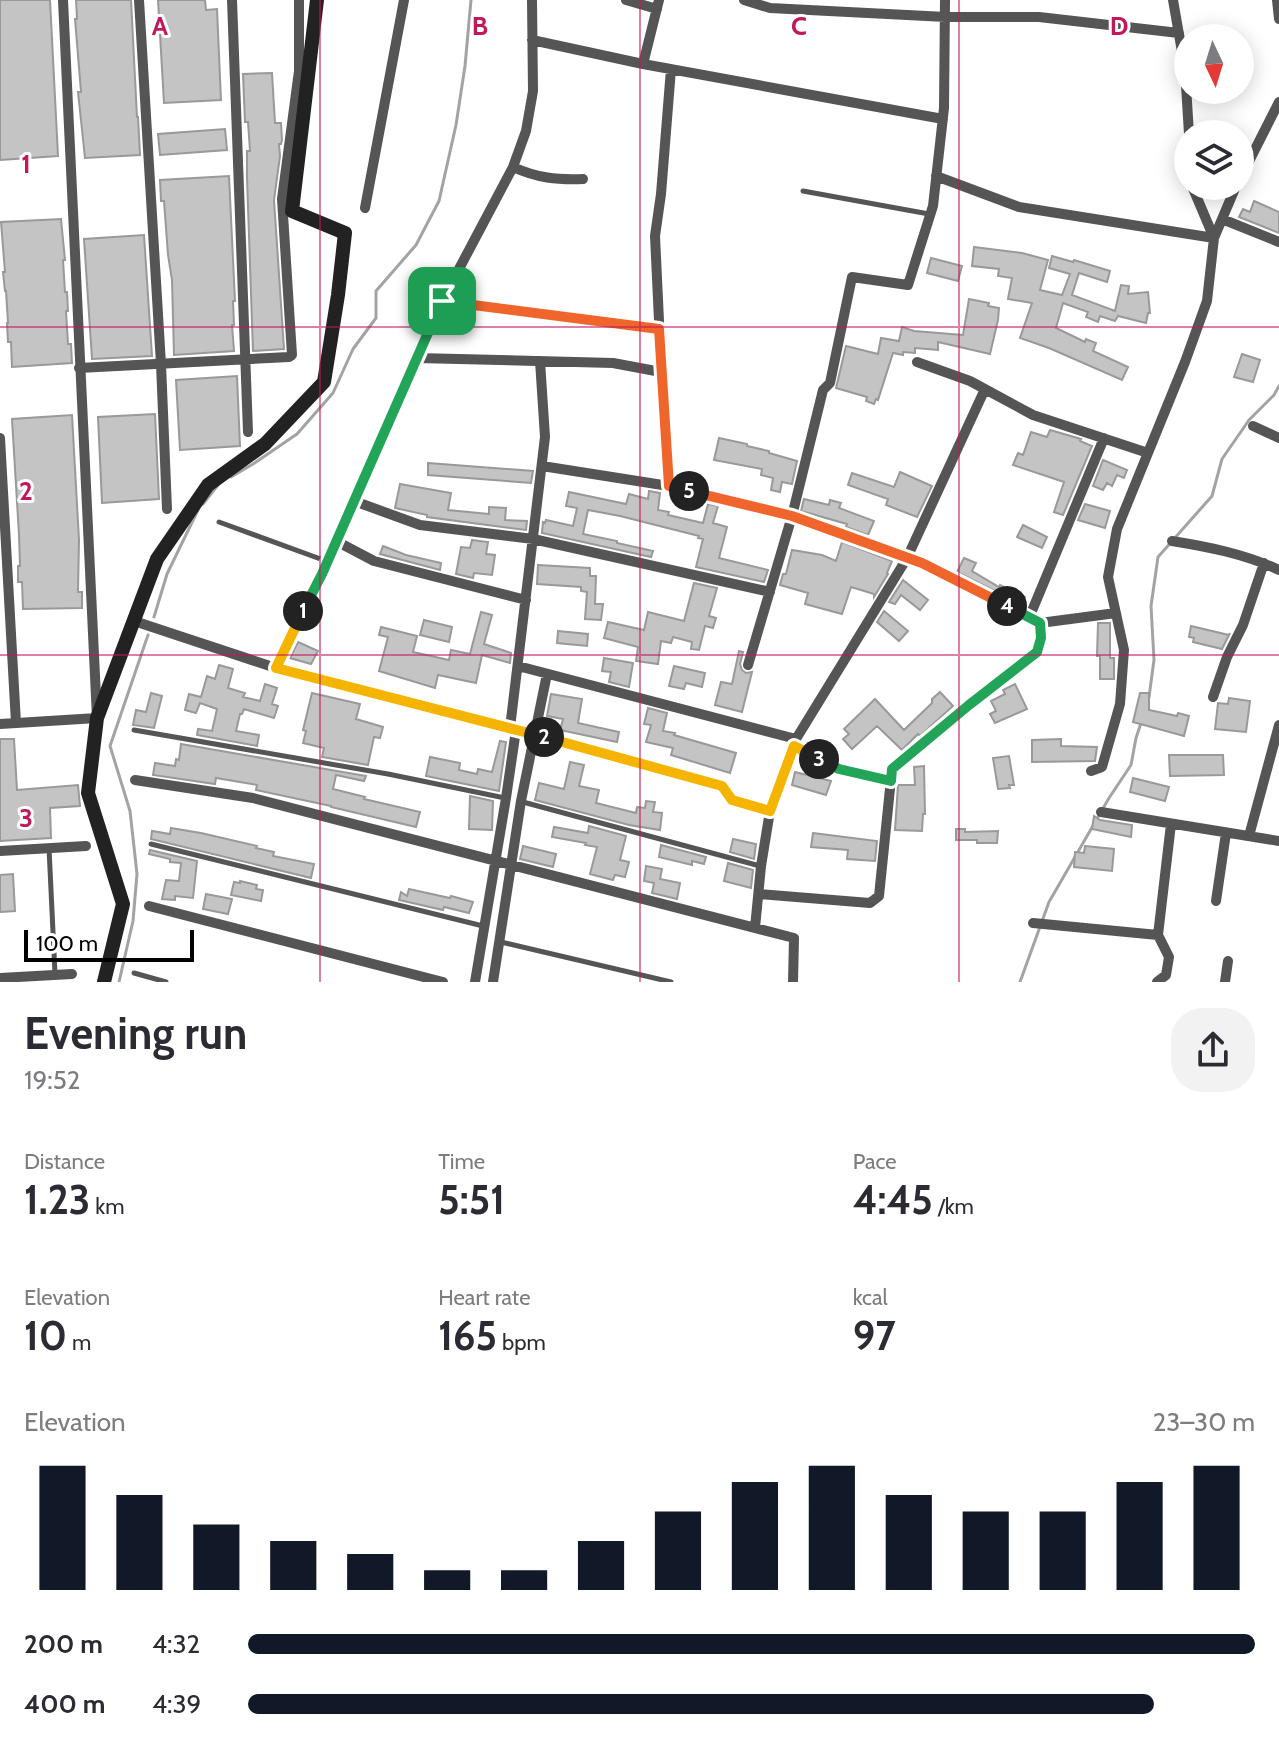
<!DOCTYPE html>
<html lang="en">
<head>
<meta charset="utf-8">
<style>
	body { margin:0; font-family:Cabin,sans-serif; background:#f2f2f3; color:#2b2b33; height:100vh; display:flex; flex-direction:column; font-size:30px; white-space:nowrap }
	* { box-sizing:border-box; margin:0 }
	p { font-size:26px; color:#7c7c81 }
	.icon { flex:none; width:44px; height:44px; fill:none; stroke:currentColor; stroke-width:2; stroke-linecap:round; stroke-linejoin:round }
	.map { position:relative; height:982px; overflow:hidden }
	.side { display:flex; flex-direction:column; background:#fff; flex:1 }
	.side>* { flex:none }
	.needle { width:52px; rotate:176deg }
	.buttons { position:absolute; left:1174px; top:24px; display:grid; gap:16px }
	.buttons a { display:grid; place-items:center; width:80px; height:80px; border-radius:50%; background:#fff; box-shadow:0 4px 20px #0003; font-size:40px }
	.scale { position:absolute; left:24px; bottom:20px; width:170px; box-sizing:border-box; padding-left:8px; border:4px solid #000; border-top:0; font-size:22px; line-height:28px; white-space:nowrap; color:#000; -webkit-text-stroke:6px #fff; paint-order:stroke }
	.pin { position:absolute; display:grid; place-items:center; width:68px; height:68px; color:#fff; margin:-34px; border-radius:16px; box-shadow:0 4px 12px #0006 }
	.km { position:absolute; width:40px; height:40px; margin:-20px; border-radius:50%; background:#222; color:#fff; font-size:22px; line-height:40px; text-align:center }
	.round { display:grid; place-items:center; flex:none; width:84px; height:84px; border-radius:32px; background:#f2f2f3 }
	.summary { display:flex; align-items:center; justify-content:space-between; height:136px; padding:0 24px }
	h1 { font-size:44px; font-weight:700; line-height:60px }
	.stats { display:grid; grid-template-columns:repeat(3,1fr); gap:12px; height:136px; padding:8px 24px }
	.stats div { display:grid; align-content:center }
	.stats b { font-size:40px; font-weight:700 }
	.stats small { font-size:22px; font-weight:400 }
	.stats p { font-size:22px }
	.chart { height:224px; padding:16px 24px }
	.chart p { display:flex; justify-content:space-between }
	.chart svg { width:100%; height:144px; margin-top:8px; stroke:#111827; stroke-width:6 }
	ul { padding:0 24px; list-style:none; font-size:26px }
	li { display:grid; grid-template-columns:128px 96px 1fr; align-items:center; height:60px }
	li i { height:20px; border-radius:10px; background:#111827 }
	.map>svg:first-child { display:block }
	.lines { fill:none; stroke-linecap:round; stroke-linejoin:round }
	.stream { stroke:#a3a3a3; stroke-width:3 }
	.building { fill:#c4c4c4; stroke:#999; stroke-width:2 }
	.lane { stroke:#555; stroke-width:5 }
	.street { stroke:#555; stroke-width:10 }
	.secondary { stroke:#222; stroke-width:14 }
	.split-1-casing { stroke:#fff; stroke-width:16 }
	.split-2-casing { stroke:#fff; stroke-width:16 }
	.split-3-casing { stroke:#fff; stroke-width:16 }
	.split-4-casing { stroke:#fff; stroke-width:16 }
	.split-5-casing { stroke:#fff; stroke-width:16 }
	.split-6-casing { stroke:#fff; stroke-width:16 }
	.split-1 { stroke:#22a559; stroke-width:10 }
	.split-2 { stroke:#f5b400; stroke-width:10 }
	.split-3 { stroke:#f5b400; stroke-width:10 }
	.split-4 { stroke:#22a559; stroke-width:10 }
	.split-5 { stroke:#f0652b; stroke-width:10 }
	.split-6 { stroke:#f0652b; stroke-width:10 }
	.grid { fill:none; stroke:#c2185b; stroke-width:2; stroke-opacity:0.55 }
	.grid-label { font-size:26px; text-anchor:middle; font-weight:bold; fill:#c2185b; stroke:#fff; stroke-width:6; stroke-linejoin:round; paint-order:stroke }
</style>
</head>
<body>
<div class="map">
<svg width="1279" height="982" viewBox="0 0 1279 982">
	<rect width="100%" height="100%" fill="#fff"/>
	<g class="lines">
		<path class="stream" d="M231,477L253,464L297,434L333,393L353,349L376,318V291L416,245L439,201L456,125L465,66L471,0
			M203,504L218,485
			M154,617L167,574L198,510
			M1149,697L1154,660L1151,606L1158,557L1212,496L1222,459L1249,420L1274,395L1279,386
			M119,982L133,921L137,874L130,811L110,746L148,635
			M1020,982L1049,902L1109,798L1131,765L1136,738L1141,723"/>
	</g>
	<path class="building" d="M0,0H50L58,156L0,160Z
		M76,0H131L137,117H138L140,155L85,158L78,92H81L75,19H77Z
		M158,0H205L206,10L217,9L221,100L164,103Z
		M272,73L275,123H281L282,140L281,144H279L280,156L274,200L284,349L253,351L247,178V151H250L248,122H245L243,74Z
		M225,129L227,150L160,155L158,134Z
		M229,176L235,301H233L234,325H232L234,351L174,355L172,280L168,255L164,201H161L160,180Z
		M1254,201L1279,212V233L1239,217L1243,209L1250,212Z
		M61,219L65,260H63L65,292H67L68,311H66L68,344H71L72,363L12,367L11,342H8L7,323H8L6,291H5L3,272H5L1,222Z
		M144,235L152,356L92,359L84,239Z
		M974,247L1022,253L1048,260L1040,290L1062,295L1070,274L1049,268L1052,256L1073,262L1074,260L1110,271L1107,282L1079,273L1072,295L1115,311L1121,285L1129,286L1128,294L1148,292L1150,313H1148L1146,323L1118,316L1115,321L1100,316L1098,322L1086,317L1088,312L1063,303L1056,328L1085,342L1086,339L1096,343L1093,351L1128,367L1122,380L1049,348L1020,338L1032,303L1008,299L1012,278L998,276L999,269L972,266Z
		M931,258L962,266L958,281L927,273Z
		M969,299L989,303L988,306L999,308L998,320L990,354L938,342V350L915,348V353L903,352V355L893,353L878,400L876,399L874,404L866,401L867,397L836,388L846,346L878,354L881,338L899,341L902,327L914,331L963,335Z
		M1242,354L1260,360L1253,382L1234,377Z
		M237,376L240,446L180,450L176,380Z
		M155,414L159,499L102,503L98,417Z
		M72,415L79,540L78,592H82V608L23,609L22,582H18V566H20L19,535L12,419Z
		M1050,430L1081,439L1080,441L1092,446L1063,515L1054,512L1064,482L1013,465L1018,453L1023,455L1031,432L1047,437Z
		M719,438L747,444V446L769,451V453L797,461L792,484L782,482L780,492L771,490L773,478L761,475L762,469L714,460Z
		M1103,460L1127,470L1124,478L1117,475L1112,486L1107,483L1103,490L1093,486Z
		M428,463L533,471L531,483L428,475Z
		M900,472L932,486L917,517L886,505L888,499L848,485L852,473L894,487Z
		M400,484L451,493L448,510L489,514V507L506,508L505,520L527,521L526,530L427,517V515L395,508Z
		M649,491L660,493L658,510L669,512L668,515L703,523L708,504L718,506L713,523L727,527L719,558L768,570L764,582L696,567L703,539L698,538L699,536L620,516L588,510L583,534L617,541V543L653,551L651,557L542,533L543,522L545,523L546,520L573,526L577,508L566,506L569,492L626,504L629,494L648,499Z
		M804,499L829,505L830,500L841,503L839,508L874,521L868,535L846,527L847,524L801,511Z
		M1085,504L1110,511L1105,528L1078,520Z
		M1023,525L1047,537L1042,548L1017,537Z
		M472,540L488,542L486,554L495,555L492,575L474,573L473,578L456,574L461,547L470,548Z
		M842,542L892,561L887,573L888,574L874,597V594L851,587L842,614L805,604L808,593L780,585L783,574H786L792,550L822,555L836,561Z
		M383,546L406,555L441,563L440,570L380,554Z
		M964,558L976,563L972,571L999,587L1000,585L1025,597L1021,604L957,572Z
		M538,565L590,568V576H596L595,604H603L601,620L585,619L587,592L581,591V587L537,584Z
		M903,580L928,600L920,610L901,595L895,604L889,602Z
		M694,583L717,588L709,616L716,618L713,628L705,626L699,650L691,649L692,642L673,637L671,643L661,641L658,664L636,661L638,647L604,638L608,622L644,630L648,612L684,621Z
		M884,611L908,631L899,641L877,622Z
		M481,612L492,615L484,644L511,653L510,663L482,655L476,683L438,675L435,688L379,671L388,637L379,635L381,627L417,636L413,652L449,660L451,650L470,654Z
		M424,620L452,627L449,642L420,635Z
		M1098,623H1110V658H1114V679H1100V656H1097Z
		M1191,626L1229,635L1230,633L1222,649L1193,642L1194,638L1189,637Z
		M558,631L588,634L587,646L557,643Z
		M298,642L318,651L311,664L290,658Z
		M739,651L743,652L740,664L742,670L746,673L752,672L742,712L715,705L721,682L732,684Z
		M604,658L633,663L629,687L609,682L611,672L602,671Z
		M219,665L233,669L228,688L245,693L243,697L260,701L265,684L277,688L272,704L278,706L274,718L244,709L242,714H240L236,731L259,735L257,746L197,735L198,729L212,731L217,709L200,703L196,713L185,710L189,694L201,697L207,676L215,679Z
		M674,666L705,673L702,687L686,683L684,689L669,686Z
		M1015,684L1027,709L995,723L990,714L996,711L991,701L1005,694L1003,690Z
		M940,692L953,706L920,736L918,734L902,750L877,726L852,749L843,739L849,734L844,729L875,699L904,730L932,703V699Z
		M151,693L162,696L154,728L133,725L136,710L146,712Z
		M312,693L360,704L356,719L383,727L380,738L374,737L368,765L322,757L324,748L303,743L306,731L303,730Z
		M1140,693H1149V710L1168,714L1177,716L1178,713L1189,716L1184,736L1133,722Z
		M551,694L582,699L578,723L619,732L617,742L560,730L563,719L547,716Z
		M1229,698L1250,701L1246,732L1215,729L1218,703L1228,704Z
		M648,708L667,713L663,731L675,733L674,735L736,753L730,773L671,755L673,748L646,742L651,725L644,724Z
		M0,739H14L17,790L78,785L80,806L50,808L51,838L0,841Z
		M1061,739V746L1097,747L1095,761L1032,762V740Z
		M500,741L506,742L499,791L426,776L430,757L460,763L459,770L477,774L478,769L492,772Z
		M181,744L366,776L364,781L336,775L333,789L365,797L364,799L420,812L416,827L331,807V806L256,790L257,785L216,778L215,784L153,775L155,763L175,766L176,759L179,760Z
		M1169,755H1223L1224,775L1170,776Z
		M1009,756L1014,785H1009L1010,788L998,789L993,758Z
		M570,762L584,765L579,786L599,790L596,803L636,813L637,807L645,808L646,801L655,802L653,812L662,813L660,830L629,825L535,800L539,783L564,789Z
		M924,766L925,814H923L922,831L895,830L898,785H915L914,767Z
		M795,772L831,781L826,795L792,785Z
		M1133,778L1169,787L1165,801L1130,792Z
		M470,796L493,801L492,830L469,829Z
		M1094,816L1100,820L1132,825L1131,837L1092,829Z
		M589,826L626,836L620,860L629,862L625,877L615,875L613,880L590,874L597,847L585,845L586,843L552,837L554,827L588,833Z
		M171,828L201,833L257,846L256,848L274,852L273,856L314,864L311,878L151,839L152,831L170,834Z
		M956,829H965V832L998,831L997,843H977V840H956Z
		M813,833L877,841L875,861L847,859L848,850L811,847Z
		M733,839L756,844L754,859L730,852Z
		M661,845L706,857L704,864L692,861V865L659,857Z
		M523,846L556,854L553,867L520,859Z
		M1085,846L1114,849L1112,871L1074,867L1075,852L1084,853Z
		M150,850L197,861L193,898L175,896V900L162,899L166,880L179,881L181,863L170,862V859L149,854Z
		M728,863L753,870L751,888L724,881Z
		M646,866L662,869L660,879L680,883L677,899L652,893L654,883L644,881Z
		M13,874L15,911L0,912V875Z
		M240,881L257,885L256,889L263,890L261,901L231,895L234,882L240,883Z
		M409,889L450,898L451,896L473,902L469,913L444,907L443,910L399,900L401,892L407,896Z
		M206,894L232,899L228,914L203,909Z"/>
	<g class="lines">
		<path class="lane" d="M803,191L929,214
			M219,522L326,561
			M134,730L388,774L505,798
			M723,788L732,800L769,811
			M523,802L760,866
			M151,844L483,926
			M49,848L55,974
			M501,942L671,982
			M134,973L166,982"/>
		<path class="street" d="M139,0L161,364L167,509
			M232,0L248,432
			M626,0L657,9
			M744,0L770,8L946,17H1039L1179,33
			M1173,0L1185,69L1189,134
			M1277,0L1279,19
			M532,40L643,64L943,119
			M643,64L659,0
			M513,167C537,178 557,180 583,179
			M936,176L1019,207L1214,238
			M1240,179L1279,102
			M1192,186L1214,238
			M365,208L404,0
			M1222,219L1279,242
			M442,301L659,329
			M417,358L613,363L661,372
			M917,362L970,381L1033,415L1148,453
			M79,368L289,357L292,355L282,199L299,71V0
			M1253,426L1279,438
			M0,438L16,723
			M542,466L669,486L792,516L922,563L1040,623L1116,613
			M669,486L661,363L655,236L661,194L671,69
			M354,501L420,525L533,539L770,592
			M336,541L374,561L526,600
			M1172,541C1209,547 1245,554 1279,570
			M1029,618L1104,438
			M134,621L276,668L534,735L722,786
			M748,665L792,516L823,390L830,383L852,277L908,285L933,206L944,108L945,0
			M518,666L796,739L907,558L985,389
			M276,668L322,574L442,301L513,167L526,131L533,91L532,0
			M1213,697L1227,657L1243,625L1264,563
			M0,724L97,718L63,0
			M510,728L545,437L540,361
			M794,746L839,769L891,781
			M1091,771L1102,767L1120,704L1124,650L1108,577L1117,529L1185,362L1207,301L1214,238L1236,186
			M135,780L253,798L794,938L793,982
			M1101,812L1279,841
			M1249,836L1279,725
			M0,851L86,846
			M759,894L870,903L879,896L892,769L969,705L1037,652L1041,638L1040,623
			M1216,901L1226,833
			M149,906L443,982
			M1033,923L1158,935
			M755,928L761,866L770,811L796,739
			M0,978L72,974
			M475,982L506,798L516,730
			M493,982L521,801L547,674
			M1157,982L1166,975L1169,957L1158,935L1171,824
			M1225,982L1228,961"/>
		<path class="secondary" d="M104,982L123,904L88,793L97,718L157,559L208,485L265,444L324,382L338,295L345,233L292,211L317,0"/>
	</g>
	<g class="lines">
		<g class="split-1-casing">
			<path id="split-1" d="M303,611L322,574L442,301"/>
		</g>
		<g class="split-2-casing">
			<path id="split-2" d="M303,611L276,668L544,737"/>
		</g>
		<g class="split-3-casing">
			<path id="split-3" d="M544,737L722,786L732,800L770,811L794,746L819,759"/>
		</g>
		<g class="split-4-casing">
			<path id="split-4" d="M819,759L839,769L891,781L892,769L969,705L1037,652L1041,638L1040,623L1007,606"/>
		</g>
		<g class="split-5-casing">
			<path id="split-5" d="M689,491L792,516L922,563L1007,606"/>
		</g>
		<g class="split-6-casing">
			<path id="split-6" d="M442,301L659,329L669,486L689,491"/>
		</g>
		<use href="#split-1" class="split-1"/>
		<use href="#split-2" class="split-2"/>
		<use href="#split-3" class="split-3"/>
		<use href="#split-4" class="split-4"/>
		<use href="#split-5" class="split-5"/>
		<use href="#split-6" class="split-6"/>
	</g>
	<path class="grid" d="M320,0V982M640,0V982M959,0V982M0,327H1279M0,655H1279"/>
	<g class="grid-label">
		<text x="160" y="35">A</text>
		<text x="480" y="35">B</text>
		<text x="799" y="35">C</text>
		<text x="1119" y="35">D</text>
		<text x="26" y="173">1</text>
		<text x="26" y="500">2</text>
		<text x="26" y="827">3</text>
	</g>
</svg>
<div class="buttons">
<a><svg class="needle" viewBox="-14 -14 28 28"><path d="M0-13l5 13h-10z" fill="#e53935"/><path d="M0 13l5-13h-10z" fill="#7c7c81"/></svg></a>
<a><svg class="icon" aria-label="layers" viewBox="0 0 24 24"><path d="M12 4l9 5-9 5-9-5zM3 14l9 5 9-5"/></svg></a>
</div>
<div class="scale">100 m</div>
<div class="pin" style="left:442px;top:301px;background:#1e9e55"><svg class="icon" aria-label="arrive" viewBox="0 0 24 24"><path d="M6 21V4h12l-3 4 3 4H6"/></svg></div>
<b class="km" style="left:303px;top:611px">1</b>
<b class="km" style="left:544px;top:737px">2</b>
<b class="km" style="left:819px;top:759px">3</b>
<b class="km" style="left:1007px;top:606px">4</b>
<b class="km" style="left:689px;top:491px">5</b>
</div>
<section class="side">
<div class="summary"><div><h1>Evening run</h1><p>19:52</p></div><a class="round"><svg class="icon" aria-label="share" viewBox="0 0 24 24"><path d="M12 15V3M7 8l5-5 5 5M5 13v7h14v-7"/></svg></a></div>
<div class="stats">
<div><p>Distance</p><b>1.23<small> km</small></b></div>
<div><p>Time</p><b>5:51</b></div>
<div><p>Pace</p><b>4:45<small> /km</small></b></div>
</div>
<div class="stats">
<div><p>Elevation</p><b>10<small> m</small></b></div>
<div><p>Heart rate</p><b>165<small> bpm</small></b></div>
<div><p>kcal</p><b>97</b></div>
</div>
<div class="chart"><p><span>Elevation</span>23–30 m</p>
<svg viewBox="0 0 160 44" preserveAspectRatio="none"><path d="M5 44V6M15 44V15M25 44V24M35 44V29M45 44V33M55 44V38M65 44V38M75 44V29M85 44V20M95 44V11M105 44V6M115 44V15M125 44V20M135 44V20M145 44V11M155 44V6"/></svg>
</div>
<ul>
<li><b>200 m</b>4:32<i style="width:100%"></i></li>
<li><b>400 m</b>4:39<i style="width:90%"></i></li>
</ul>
</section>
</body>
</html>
